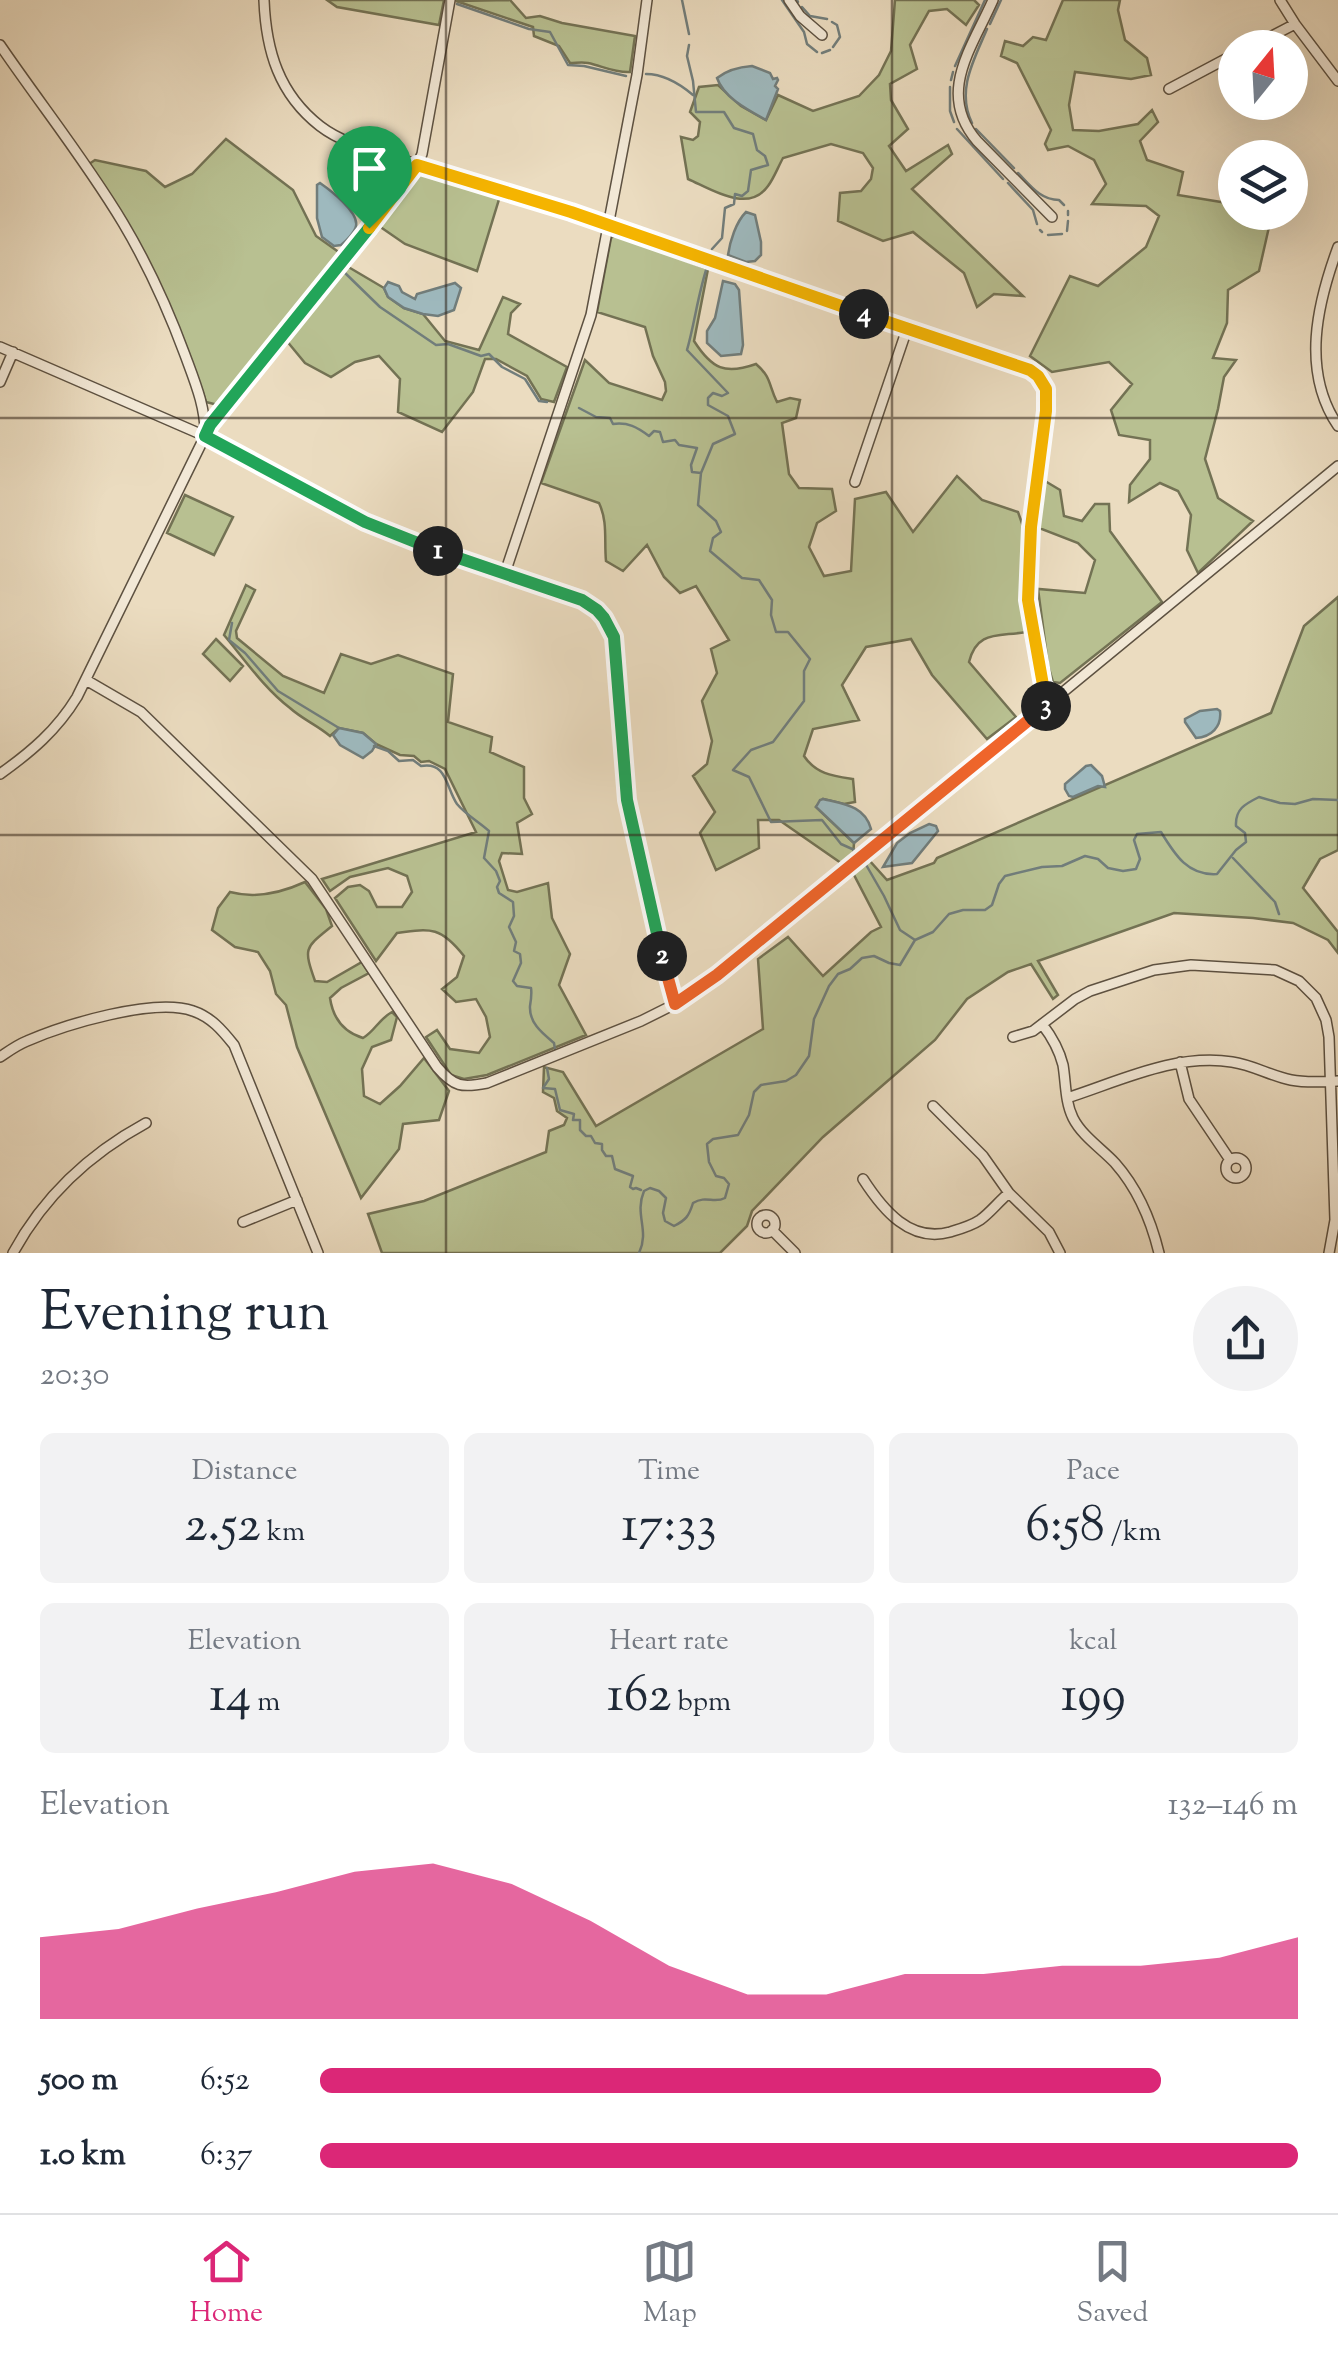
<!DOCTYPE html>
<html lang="en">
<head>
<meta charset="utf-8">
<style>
	body { margin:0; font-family:"Sorts Mill Goudy",serif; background:#f2f2f3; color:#1f2937; height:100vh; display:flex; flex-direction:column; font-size:38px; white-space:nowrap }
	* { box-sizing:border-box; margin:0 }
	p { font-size:32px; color:#747a83 }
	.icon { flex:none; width:55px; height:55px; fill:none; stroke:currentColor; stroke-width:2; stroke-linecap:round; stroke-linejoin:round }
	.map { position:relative; height:1253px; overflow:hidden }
	.drawer { display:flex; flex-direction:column; background:#fff; flex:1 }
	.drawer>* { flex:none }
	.needle { width:65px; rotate:18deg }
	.buttons { position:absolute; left:1218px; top:30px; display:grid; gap:20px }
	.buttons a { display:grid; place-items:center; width:90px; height:90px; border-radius:50%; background:#fff; box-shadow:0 10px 40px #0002; font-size:50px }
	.pin { position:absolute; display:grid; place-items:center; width:85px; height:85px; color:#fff; margin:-102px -42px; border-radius:50% 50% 50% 0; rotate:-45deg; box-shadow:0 0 10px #0007 }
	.pin .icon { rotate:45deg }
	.km { position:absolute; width:50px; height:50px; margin:-25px; border-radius:50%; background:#222; color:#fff; font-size:28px; line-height:50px; text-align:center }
	.round { display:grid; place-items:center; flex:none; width:105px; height:105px; border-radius:52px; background:#f2f2f3 }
	.head { display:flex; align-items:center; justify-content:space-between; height:170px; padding:0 40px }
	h1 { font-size:55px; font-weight:600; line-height:75px }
	.figures { display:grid; grid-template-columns:repeat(3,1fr); gap:15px; height:170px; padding:10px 40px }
	.figures div { display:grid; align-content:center; border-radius:15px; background:#f2f2f3; text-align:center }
	.figures b { font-size:50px; font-weight:600 }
	.figures small { font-size:28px; font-weight:400 }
	.figures p { font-size:28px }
	.chart { height:280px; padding:20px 40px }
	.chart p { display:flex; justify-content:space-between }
	.chart svg { width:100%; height:180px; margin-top:10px; fill:#db2777; opacity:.7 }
	ul { padding:0 40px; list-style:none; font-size:32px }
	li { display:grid; grid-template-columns:160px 120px 1fr; align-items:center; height:75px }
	li i { height:25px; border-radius:12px; background:#db2777 }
	.tab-bar { display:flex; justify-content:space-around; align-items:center; height:140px; border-top:2px solid #e0e1e3; background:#fff; font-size:28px; color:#747a83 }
	.tab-bar a { display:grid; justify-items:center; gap:5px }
	.tab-bar .selected { color:#db2777 }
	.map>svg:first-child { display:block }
	.green { fill:#b8c091; stroke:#737254; stroke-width:2.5 }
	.water { fill:#9eb9be; stroke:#717d7b; stroke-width:2.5 }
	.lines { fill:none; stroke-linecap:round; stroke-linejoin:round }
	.stream { stroke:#717d7b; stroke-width:2.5 }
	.street-casing { stroke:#5d5141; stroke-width:12 }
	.street { stroke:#f2e8d6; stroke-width:9 }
	.split-1-casing { stroke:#fff; stroke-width:20 }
	.split-2-casing { stroke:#fff; stroke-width:20 }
	.split-3-casing { stroke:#fff; stroke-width:20 }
	.split-4-casing { stroke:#fff; stroke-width:20 }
	.split-5-casing { stroke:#fff; stroke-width:20 }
	.split-1 { stroke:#22a559; stroke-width:12 }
	.split-2 { stroke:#22a559; stroke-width:12 }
	.split-3 { stroke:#f0652b; stroke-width:12 }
	.split-4 { stroke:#f5b400; stroke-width:12 }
	.split-5 { stroke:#f5b400; stroke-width:12 }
	.grid { fill:none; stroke:#2e2317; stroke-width:2.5; stroke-opacity:0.55 }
</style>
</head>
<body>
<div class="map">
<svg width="1338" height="1253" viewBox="0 0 1338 1253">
	<rect width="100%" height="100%" fill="#ebdcc0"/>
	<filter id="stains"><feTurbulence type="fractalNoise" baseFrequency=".002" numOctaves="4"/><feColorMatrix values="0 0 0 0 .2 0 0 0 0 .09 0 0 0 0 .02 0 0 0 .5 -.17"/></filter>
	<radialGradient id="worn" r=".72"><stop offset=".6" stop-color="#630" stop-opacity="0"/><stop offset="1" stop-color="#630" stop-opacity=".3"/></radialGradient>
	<path class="green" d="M327,0H444L439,25L337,7Z
		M510,0L526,18L540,16L562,23L635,36L630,72C615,73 602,66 588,63C582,62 576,63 570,63L559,46L534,36L533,27L456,1Z
		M895,0H974L979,5L966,25L947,9L929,11L910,45L917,69L890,84L891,100L908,129L889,146L906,171L948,145L952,154L912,189L1023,296L994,294L977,307L964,273L913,232L883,241L838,221L840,193L861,191L871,179L873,168L863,153L831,144L783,158C778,167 774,178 768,186C748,214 711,189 688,179L681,137L693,140L698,136L700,122L690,112L699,87L718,85L741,106L766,120L778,95L813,111L859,96L879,75L891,51Z
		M1063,0H1120L1118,10L1125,40L1147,58L1151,75L1131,79L1075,72L1069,105L1073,130L1099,131L1138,124L1152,110L1158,122L1140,141L1147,160L1183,172L1178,195L1227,203L1235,208V212L1243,213L1269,227L1259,271L1228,290L1227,323L1213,358L1236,360L1224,377L1218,409L1205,459L1218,498L1253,521L1198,573L1187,550L1191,515L1178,491L1160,483L1129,502L1130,485L1150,459V440L1119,435L1111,410L1132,384L1109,362L1052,372L1030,356L1070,276L1098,286L1146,247L1159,216L1146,206L1092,204L1106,184L1094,160L1068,146L1048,150L1045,144L1051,130L1017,63L1001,56L1005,41L1023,46L1033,37L1046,40Z
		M226,139L293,190L316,236L340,253L218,405L206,402C178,316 142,237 89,164L95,160L146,171L165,187L192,174Z
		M422,173L500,196L477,271L405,244L379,226Z
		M616,234L708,269L694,341C712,369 725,375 756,364C772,378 768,384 777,402L790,398L800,400L796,418L782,423L789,474L799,488L832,489L836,511L817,523L809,547L824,576L851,571L855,499L886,492L913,532L957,476L982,500L1018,512L1025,532L1026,632C998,637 977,630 969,662L1016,717L987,739L932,675L911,639L866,647L842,685L859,720L813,729L804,756C816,774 833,776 853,779L855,802L844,804L823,799L816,807L854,843L853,856L841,863L779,820H758L759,848L716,870L700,833L715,812L693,776L707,764L712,741L702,701L717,673L711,649L729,640L696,586L680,593L664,577L647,545L623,571L606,561C604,540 608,522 599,503L541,483L585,360L609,383L662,400L666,391L665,382L653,356L645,327L597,312L611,238Z
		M345,265L384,288L388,297L404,308L423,314L445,341L479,350L503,297L520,304L511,313L508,334L567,367L554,402L541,399L527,376L496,359H485L473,392L442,432L398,412L400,379L379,356L355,362L331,377L305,363L286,340Z
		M1045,481L1060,490L1064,516L1082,521L1095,504H1109L1110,531L1162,602L1060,683L1053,682L1048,665L1038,589L1085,593L1095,560L1078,543L1039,528Z
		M185,495L233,517L214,555L167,533Z
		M246,585L255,590L236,631L237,638L283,676L324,693L341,654L371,664L398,655L453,674L448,722L492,737L490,752L524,767V798L532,814L517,823L522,854L502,853L499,861L508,890L517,892L548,883L552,918L570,954L559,985L586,1035L487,1075L464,1079L451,1075L426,1037L437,1030L450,1049L479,1053L490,1037L486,1017L476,999L456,1002L442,989L457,977L464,956C441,927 432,928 397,933L376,961L335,898L348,887L360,885L369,891L377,907H402L412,892L407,876L388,868L350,877L330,891L322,879L476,832L445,769L429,761L421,762L414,756L400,755L376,744L363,733L339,728L330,736C317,725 302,719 290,708C264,688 245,660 224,635Z
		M1338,597V850L1320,859L1303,888L1338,932V953L1328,940L1293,923L1253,918L1174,913L1038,961L1058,995L1053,999L1031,964L1008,972L967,999L935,1040L823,1137L752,1211L747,1226L720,1253H382L368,1214L424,1201L546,1152L549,1131L564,1125L567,1118L557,1111L554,1098L543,1092L544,1067L563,1072L596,1126L763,1029L758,959L788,937L823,976L871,932L881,927L852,871L868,859L887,880L934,863L937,858L1271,713L1304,626Z
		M216,639L243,666L230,681L203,654Z
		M305,882L326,909L332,926C305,948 303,947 315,981L327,982L362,962L369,973L341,988L330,998C333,1018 343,1032 363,1038C375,1031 379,1019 392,1012L397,1017L391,1040L372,1047L362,1069L364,1096L380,1104L400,1086L424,1058L449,1091L439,1120L403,1124L399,1149L361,1198L297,1047L286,1005L276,994L270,971L258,952L235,947L212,930L218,908L230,892C256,899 281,893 305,882Z"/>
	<path class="water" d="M752,66L770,73L773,79L777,78L778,80L775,86L778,89L766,120C748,110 724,98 717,78C727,70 739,67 752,66Z
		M320,183C330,190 359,212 356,226C355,232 346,241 341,245L334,246L322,237L317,218V185Z
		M746,212L755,215L761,242V255L755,261L746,262L728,255C730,241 736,222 746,212Z
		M723,281L735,284L739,290L743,345L741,354L721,356L707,343V331L715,318Z
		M388,282L399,286L402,292L415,299L417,294L455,283L461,288L454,310L438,316L423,314L404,308L388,297L384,288Z
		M1217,709L1220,711C1222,727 1211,737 1196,738L1185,722V719L1200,711Z
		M339,728L363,733L376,744L372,751L363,758L340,745L333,735Z
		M1091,765L1102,776L1105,787L1098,786L1073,797L1069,796L1065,789V784L1086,766Z
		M823,799C844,804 865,806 871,829L854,843L816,807L820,800Z
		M929,824L936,826L938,831L912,863L883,867L897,843L910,833Z"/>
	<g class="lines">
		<path class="stream" d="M682,0L689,34
			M782,0L804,32L807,44L817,52
			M797,0L798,2
			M457,4L529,29L550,32L568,65L584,66L626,76
			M802,7L810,16L827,19
			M832,22L837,25L840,37L833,47
			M990,24L1001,0
			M689,45L687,56L693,81L696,112H724L734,128L753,134L757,150L765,156L768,165L751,170L748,191L742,196L735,194L734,204L725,208L722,238L712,249
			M822,53L830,50
			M955,66L985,0
			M646,74C663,74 680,84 693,95
			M951,80L953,72
			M950,87V111L954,122
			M972,123C956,90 974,60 987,29
			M957,129L1003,179
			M976,129L1014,168
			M1018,173C1030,185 1040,200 1059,200L1064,205
			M1008,183L1033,210L1037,224
			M1068,211V215
			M1040,230L1042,232
			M1067,231L1068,221
			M1048,235L1062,234
			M708,264C698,293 695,322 687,350L728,393L722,396L713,393L708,398V405L728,416L735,434L713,444L701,473L698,505L716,521L721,532L713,538L710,551L742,578L759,580L772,600L771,615L776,632H788L810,659L804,671V701L773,742L751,750L733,770L749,777L771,822L822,820L841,844L859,852
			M343,271L380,307L436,345L448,344L481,356L489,354L502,367L525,379L539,401L547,402
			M579,408L596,417L610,418L613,424C628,422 637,427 649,436L654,431L660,432L663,442L675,440L679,445L697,448L691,465L692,472L701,473
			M232,623L229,640L245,653L278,691L339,728
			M374,746L388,751L399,761L413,760L421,766C447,761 446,788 457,804C465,814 479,822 489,831L484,858L496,871L500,881L497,887L499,893L513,902L514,916L509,927L516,942L514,951L520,954L521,963L513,981L517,986L531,988C532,994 531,1000 530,1006C529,1023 542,1033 554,1043L555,1049
			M1233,858L1275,902L1279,914
			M865,863L884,896L900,930L915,940
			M547,1068L549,1079L543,1088L555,1089L560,1110L574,1114L573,1120H580V1130L586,1136H591L595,1143L602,1144V1150L606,1156H612L615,1169L633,1176L630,1187L633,1189L636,1188L641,1190
			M639,1253C650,1230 634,1215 644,1191L650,1188L659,1191L666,1198L663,1213L665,1221L674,1226C686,1220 689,1216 693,1203C706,1195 714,1204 725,1198L729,1184L724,1178L716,1176L709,1162L707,1144L713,1139L738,1135L749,1115L754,1092L761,1085L786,1081L796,1075L809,1056L814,1019L829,986L838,974L850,969L862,958L874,956L889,963L900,965L915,940L933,932L949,914L963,910H985L992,905L999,884L1005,876L1042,867L1062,866L1085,856L1098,859L1108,868L1123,871L1136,869L1140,859L1134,840L1137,834L1161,832C1175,855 1188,876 1217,874L1236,850L1246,842L1245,833L1236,826C1235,809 1245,804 1259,797L1280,803L1295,804L1313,799L1338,800"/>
		<g class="street-casing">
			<path id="street" d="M264,0C266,51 279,94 320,126C342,143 371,150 397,158C450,176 503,191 556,208C715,258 872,317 1030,371L1038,376L1046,389V411L1031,527L1028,599L1043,685L1054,700
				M789,0L800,16L822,35
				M993,0C972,48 936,93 977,141L1052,217
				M1280,0L1295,24L1338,81
				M0,45C41,105 86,161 123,223C148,265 168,309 185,355C195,382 206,408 205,436L77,697C57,730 31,752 0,774
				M1249,48L1295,24
				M1169,89L1235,54
				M1338,247C1317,304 1301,371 1338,426
				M0,347L205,436L381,530L582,600L597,610L609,626L614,637L627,800L663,963L675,1004
				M0,382L13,352
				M208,429L417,165L422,154L450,0
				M855,482L907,329
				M505,573L591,315L637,75L647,0
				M86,680L141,712L312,879L437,1067C454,1087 462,1088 487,1083L641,1021L675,1004L703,985L860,859L1338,466
				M1042,1024C1052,1037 1059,1049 1063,1065C1066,1083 1065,1102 1073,1118C1082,1136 1102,1149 1115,1163C1138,1189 1151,1220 1159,1253
				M1013,1037L1033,1031L1075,999L1090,991L1154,970L1191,965L1275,970L1299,981L1316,998L1326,1020L1329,1037L1335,1220L1329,1253
				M0,1057C9,1051 17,1045 27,1041C64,1025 154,997 193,1011C211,1017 222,1030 234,1045L318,1253
				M1180,1062L1189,1099L1230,1160
				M1067,1098C1120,1081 1176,1053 1232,1062C1253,1065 1271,1076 1291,1080C1306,1083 1323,1082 1338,1081
				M933,1106L983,1156L1009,1193L1049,1232L1060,1253
				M1226 1168a10 10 0 1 1 20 0a10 10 0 1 1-20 0Z
				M863,1179C883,1210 910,1243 950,1232C960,1229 971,1226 980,1220C990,1213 999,1201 1009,1193
				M757 1224a9 9 0 1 1 18 0a9 9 0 1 1-18 0Z
				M243,1222L297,1200
				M772,1230L795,1253
				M13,1253C44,1196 89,1154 146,1123"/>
		</g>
		<use href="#street" class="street"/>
	</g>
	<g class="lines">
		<g class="split-1-casing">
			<path id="split-1" d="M369,228L210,425L205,436L365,522L438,551"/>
		</g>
		<g class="split-2-casing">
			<path id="split-2" d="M438,551L582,600L597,610L604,618L614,637L627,800L662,956"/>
		</g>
		<g class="split-3-casing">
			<path id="split-3" d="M662,956L675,1004L717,975L1046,706"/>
		</g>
		<g class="split-4-casing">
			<path id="split-4" d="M864,314L1030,370L1038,376L1046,389V411L1031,527L1028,600L1043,685L1054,700L1046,706"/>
		</g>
		<g class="split-5-casing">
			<path id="split-5" d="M369,228L417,165L571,212L864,314"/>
		</g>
		<use href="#split-1" class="split-1"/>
		<use href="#split-2" class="split-2"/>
		<use href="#split-3" class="split-3"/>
		<use href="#split-4" class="split-4"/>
		<use href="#split-5" class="split-5"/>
	</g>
	<path class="grid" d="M446,0V1253M892,0V1253M0,418H1338M0,835H1338"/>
	<rect width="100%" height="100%" filter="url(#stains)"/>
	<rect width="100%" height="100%" fill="url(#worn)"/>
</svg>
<div class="buttons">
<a><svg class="needle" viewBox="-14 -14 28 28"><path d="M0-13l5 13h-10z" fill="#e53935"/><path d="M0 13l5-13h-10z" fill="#747a83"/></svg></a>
<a><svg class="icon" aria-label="layers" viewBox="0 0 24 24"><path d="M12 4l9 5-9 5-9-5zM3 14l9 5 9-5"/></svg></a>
</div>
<div class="pin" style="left:369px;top:228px;background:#1e9e55"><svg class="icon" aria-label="arrive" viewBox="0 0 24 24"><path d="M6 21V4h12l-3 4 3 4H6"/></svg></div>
<b class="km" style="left:438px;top:551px">1</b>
<b class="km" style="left:662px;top:956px">2</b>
<b class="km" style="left:1046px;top:706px">3</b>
<b class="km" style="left:864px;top:314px">4</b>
</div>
<section class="drawer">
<div class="head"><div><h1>Evening run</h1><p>20:30</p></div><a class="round"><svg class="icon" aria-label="share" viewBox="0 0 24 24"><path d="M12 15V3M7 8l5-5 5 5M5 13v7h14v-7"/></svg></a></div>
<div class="figures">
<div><p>Distance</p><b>2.52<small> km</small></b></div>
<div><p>Time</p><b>17:33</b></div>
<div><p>Pace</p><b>6:58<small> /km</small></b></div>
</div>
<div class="figures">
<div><p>Elevation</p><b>14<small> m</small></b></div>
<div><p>Heart rate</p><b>162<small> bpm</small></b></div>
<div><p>kcal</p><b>199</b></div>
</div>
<div class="chart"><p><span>Elevation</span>132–146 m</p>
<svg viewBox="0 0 160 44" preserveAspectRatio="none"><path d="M0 44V24L10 22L20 17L30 13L40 8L50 6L60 11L70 20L80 31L90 38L100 38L110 33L120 33L130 31L140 31L150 29L160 24V44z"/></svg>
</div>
<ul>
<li><b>500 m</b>6:52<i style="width:86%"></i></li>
<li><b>1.0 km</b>6:37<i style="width:100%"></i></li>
</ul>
</section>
<nav class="tab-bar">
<a class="selected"><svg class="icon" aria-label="home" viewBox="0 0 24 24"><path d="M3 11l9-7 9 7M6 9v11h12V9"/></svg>Home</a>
<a><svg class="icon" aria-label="map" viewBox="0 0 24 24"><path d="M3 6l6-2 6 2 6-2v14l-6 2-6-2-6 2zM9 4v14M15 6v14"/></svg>Map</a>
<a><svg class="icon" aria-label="saved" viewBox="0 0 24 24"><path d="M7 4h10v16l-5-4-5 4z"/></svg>Saved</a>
</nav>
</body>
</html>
